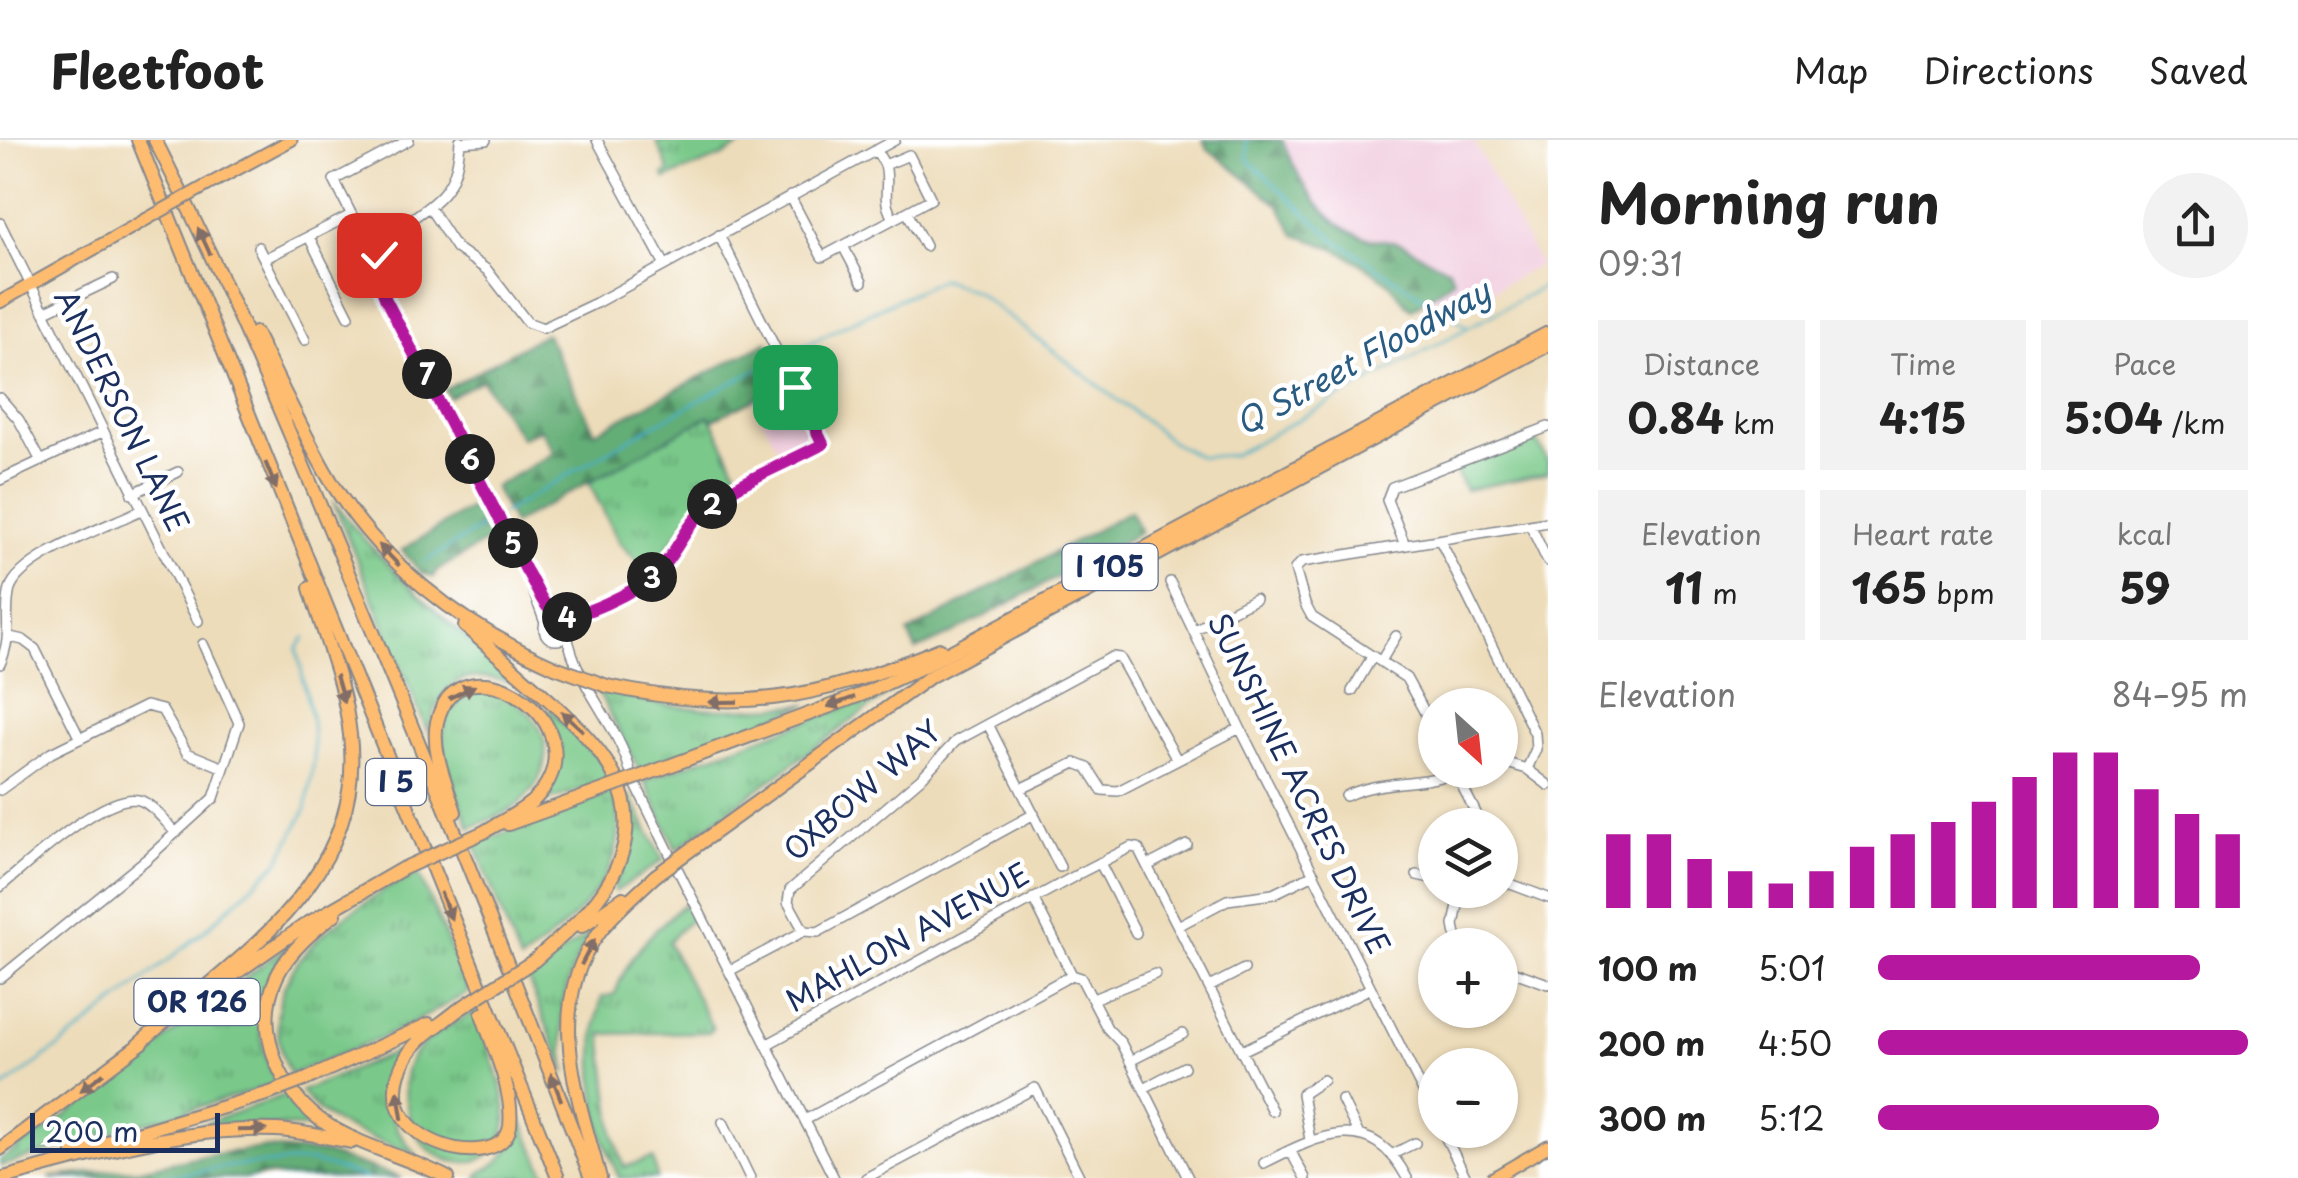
<!DOCTYPE html>
<html lang="en">
<head>
<meta charset="utf-8">
<style>
	body { margin:0; font-family:"Playpen Sans",sans-serif; background:#f2f2f2; color:#222; height:100vh; display:flex; flex-direction:column; font-size:38px; white-space:nowrap }
	* { box-sizing:border-box; margin:0 }
	p { font-size:32px; color:#767676 }
	.icon { flex:none; width:55px; height:55px; fill:none; stroke:currentColor; stroke-width:2; stroke-linecap:round; stroke-linejoin:round }
	.map { position:relative; flex:1; overflow:hidden }
	.drawer { display:flex; flex-direction:column; background:#fff; width:750px }
	.drawer>* { flex:none }
	.needle { width:65px; rotate:153deg }
	.fabs { position:absolute; left:1418px; top:548px; display:grid; gap:20px }
	.fabs a { display:grid; place-items:center; width:100px; height:100px; border-radius:50%; background:#fff; box-shadow:0 2px 8px #0004; font-size:50px }
	.scale { position:absolute; left:30px; bottom:25px; width:190px; box-sizing:border-box; padding-left:10px; border:5px solid #1b2f5e; border-top:0; font-size:28px; line-height:35px; white-space:nowrap; color:#1b2f5e; -webkit-text-stroke:8px #fff; paint-order:stroke }
	.pin { position:absolute; display:grid; place-items:center; width:85px; height:85px; color:#fff; margin:-42px; border-radius:20px; box-shadow:0 5px 15px #0006 }
	.km { position:absolute; width:50px; height:50px; margin:-25px; border-radius:50%; background:#222; color:#fff; font-size:28px; line-height:50px; text-align:center }
	.round { display:grid; place-items:center; flex:none; width:105px; height:105px; border-radius:52px; background:#f2f2f2 }
	.head { display:flex; align-items:center; justify-content:space-between; height:170px; padding:0 50px }
	h1 { font-size:55px; font-weight:700; line-height:75px }
	.metrics { display:grid; grid-template-columns:repeat(3,1fr); gap:15px; height:170px; padding:10px 50px }
	.metrics div { display:grid; align-content:center; border-radius:0px; background:#f2f2f2; text-align:center }
	.metrics b { font-size:42px; font-weight:700 }
	.metrics small { font-size:28px; font-weight:400 }
	.metrics p { font-size:28px }
	.chart { height:280px; padding:20px 50px }
	.chart p { display:flex; justify-content:space-between }
	.chart svg { width:100%; height:180px; margin-top:10px; stroke:#b5179e; stroke-width:6 }
	ul { padding:0 50px; list-style:none; font-size:32px }
	li { display:grid; grid-template-columns:160px 120px 1fr; align-items:center; height:75px }
	li i { height:25px; border-radius:12px; background:#b5179e }
	header { display:flex; align-items:center; gap:60px; box-sizing:border-box; height:140px; padding:0 50px; background:#fff; border-bottom:2px solid #e0e0e0 }
	header strong { font-size:48px }
	nav { display:flex; gap:55px; margin-inline-start:auto; font-size:35px }
	main { display:flex; flex:1; min-height:0 }
	.map>svg:first-child { display:block }
	.built { fill:#f2cfe0 }
	.grass { fill:url(#grass-tufts); stroke:#4a7c74; stroke-width:2.5 }
	.forest { fill:url(#forest-firs); stroke:#3f6e6a; stroke-width:2.5 }
	.green { fill:#7ac98a; stroke:#4a7c74; stroke-width:2.5 }
	.lines { fill:none; stroke-linecap:round; stroke-linejoin:round }
	.stream { stroke:#46b0c5; stroke-width:2.5 }
	.minor-casing { stroke:#84868c; stroke-width:12 }
	.major-casing { stroke:#84868c; stroke-width:15 }
	.highway-casing { stroke:#84868c; stroke-width:16 }
	.minor { stroke:#fff; stroke-width:9 }
	.major { stroke:#febc71; stroke-width:11 }
	.highway { stroke:#febc71; stroke-width:12 }
	.major-bridge-casing { stroke:#84868c; stroke-width:15; stroke-linecap:butt }
	.highway-bridge-casing { stroke:#84868c; stroke-width:16; stroke-linecap:butt }
	.major-bridge { stroke:#febc71; stroke-width:11 }
	.highway-bridge { stroke:#febc71; stroke-width:12 }
	.oneway { fill:#816e67 }
	.route-casing { stroke:#fff; stroke-width:20 }
	.route { stroke:#b5179e; stroke-width:12 }
	.labels { text-anchor:middle; stroke-width:9; stroke-linejoin:round; paint-order:stroke }
	.shield { fill:#fff; stroke:#5f6d8e; stroke-width:2.5 }
	.shield-label { font-size:28px; font-weight:bold; fill:#1b2f5e }
	.street-label { font-size:30px; fill:#1b2f5e; stroke:#fff }
	.water-label { font-size:32px; font-style:italic; fill:#2a5c82; stroke:#fff }
</style>
</head>
<body>
<header>
<strong>Fleetfoot</strong>
<nav><a>Map</a><a>Directions</a><a>Saved</a></nav>
</header>
<main>
<div class="map">
<svg width="1548" height="1038" viewBox="0 0 1548 1038">
	<defs>
		<pattern id="grass-tufts" width="24" height="20" patternUnits="userSpaceOnUse" patternTransform="scale(2.5)"><rect width="24" height="20" fill="#7ac98a"/><path d="M3 7l-1-3M5 7V3M7 7l1-3M15 17l-1-3M17 17v-4M19 17l1-3" fill="none" stroke="#63a474"/></pattern>
		<pattern id="forest-firs" width="22" height="20" patternUnits="userSpaceOnUse" patternTransform="scale(2.5)"><rect width="22" height="20" fill="#63ad76"/><path d="M5 1l3.5 6h-7zM16 11l3.5 6h-7z" fill="#518d64"/></pattern>
	</defs>
	<rect width="100%" height="100%" fill="#fff"/>
	<filter id="ink" filterUnits="userSpaceOnUse"><feTurbulence type="fractalNoise" baseFrequency=".01" numOctaves="2"/><feDisplacementMap in="SourceGraphic" scale="20" xChannelSelector="R" yChannelSelector="G"/><feConvolveMatrix kernelMatrix="1 2 1 2 8 2 1 2 1" color-interpolation-filters="sRGB"/></filter>
	<filter id="wash" filterUnits="userSpaceOnUse"><feTurbulence type="fractalNoise" baseFrequency=".0048" numOctaves="4" result="noise"/><feDisplacementMap in="SourceGraphic" scale="40" xChannelSelector="R" yChannelSelector="G"/><feGaussianBlur stdDeviation="2.25" result="paint"/><feColorMatrix in="noise" values="0 0 0 0 0 0 0 0 0 0 0 0 0 0 0 0 0 1.4 0 .05"/><feComposite in="paint" operator="in"/></filter>
	<g filter="url(#wash)">
		<rect width="100%" height="100%" fill="#eddcb9"/>
		<path class="built" d="M1274,0H1473L1540,125L1453,172L1312,75Z
			M785,244L813,298L812,303L783,318L753,260Z"/>
		<path class="grass" d="M656,0H749L726,15L665,39L664,35L669,31Z
			M710,275L741,340L697,366L661,417L643,434L636,420L619,402L589,343Z
			M333,361C386,431 453,486 519,545C465,529 442,536 428,593Z
			M900,544L899,546L676,709L644,640L841,569Z
			M596,547C666,573 735,572 808,564L639,630Z
			M477,551C536,553 570,613 524,659C511,673 487,680 470,688C454,644 415,575 477,551Z
			M550,569L601,621L611,640L546,661L544,658C560,628 564,603 545,573Z
			M615,650C617,668 621,687 617,705C607,755 558,793 520,822L475,704Z
			M630,656L663,720L615,752L613,748C629,717 634,692 627,658Z
			M419,734L469,852L402,889L290,935C254,857 301,803 365,763C383,751 398,739 419,734Z
			M684,764L692,777L668,802L713,889L709,892L602,894L614,996L624,1027L653,1018L657,1038H619C613,1021 603,1003 600,985C592,945 591,896 602,857L615,854C628,815 654,790 684,764Z
			M591,792C561,842 558,875 566,933L527,837Z
			M289,804C255,854 251,889 277,944L0,1026V1020L63,978Z
			M475,872C485,901 510,956 506,984C498,1032 443,1033 419,998C411,987 408,974 406,961C403,948 403,936 409,923C422,898 451,884 475,872Z
			M403,909C382,952 384,980 417,1015C379,999 325,988 301,951Z
			M285,955L316,987L198,986Z
			M519,974L547,1038H478L480,1033C507,1021 516,1003 519,974Z"/>
		<path class="forest" d="M1203,0H1282C1298,38 1323,87 1368,98C1380,102 1395,99 1406,106C1423,115 1428,121 1448,128L1454,140L1412,169C1399,161 1398,149 1386,141C1356,118 1331,105 1295,95L1280,66L1207,8Z
			M546,193L595,292L767,202L785,244L712,280L709,276L513,384L494,347L554,313L541,289L521,298L482,240L449,257L445,250Z
			M481,361L498,395L436,431L433,437L421,433L402,410Z
			M1130,371L1141,392L950,495L916,510L908,493Z
			M265,1008L323,1013L402,1038H296L266,1035L245,1038H49L114,1030H136L199,1016Z"/>
		<path class="green" d="M1534,295L1548,322V333L1465,350L1453,326Z"/>
		<g class="lines">
			<path class="stream" d="M1246,0L1248,20L1334,99L1465,185
				M503,374C644,287 791,208 942,139L976,152L1175,304L1201,317L1233,315L1548,144
				M425,422L496,378
				M0,950L75,895L203,792L279,721L306,669L314,621L312,582L297,509L305,497
				M159,1038L231,1026L310,1021L366,1038"/>
		</g>
	</g>
	<g filter="url(#ink)">
		<g class="lines">
			<g class="minor-casing">
				<path id="minor" d="M460,0C459,19 456,37 444,52C421,81 373,90 375,134L524,425L545,483
					M597,0L665,125
					M461,2L486,0
					M885,25C890,42 882,57 890,73
					M790,56L822,117L931,59L909,15L885,25L876,10
					M429,67L456,108L487,130L527,182L543,188L596,163L895,0
					M907,72L925,106
					M0,83L198,481
					M309,97L349,176
					M843,106L862,142
					M258,107L305,200
					M381,111L363,97L334,40L409,0
					M264,119L351,75
					M44,172L113,139
					M0,258L19,280L41,321
					M0,340L102,292
					M132,354L178,332
					M1530,385L1548,422
					M1440,400L1535,594L1536,609L1527,629
					M1405,405L1387,360L1392,347L1548,287
					M1170,442L1240,588L1435,975
					M539,449L558,476
					M544 488a12 12 0 1 1 24 0a12 12 0 1 1-24 0Z
					M562,477C592,475 646,448 664,425C679,406 688,384 706,368C734,344 789,322 823,304L719,95
					M1194,490L1255,459
					M567,494C576,546 619,584 631,634
					M10,497L23,500L35,509L80,599
					M1381,521L1396,496
					M0,524C14,492 3,476 10,449C19,417 111,385 141,370
					M1352,551L1372,517
					M988,584L1060,727
					M1435,591L1406,538L1312,477L1305,464L1295,429L1302,422L1548,382
					M1500,621L1527,629L1548,645
					M1454,630L1476,673L1475,685
					M635,643L671,716
					M1021,649L1075,623L1088,628L1102,650L1118,651L1240,588
					M0,650L51,613L146,566L162,570L187,613L224,628
					M1346,656C1382,638 1425,647 1460,630
					M1100,723L1136,793
					M1147,726L1187,705
					M677,728L834,1038
					M1080,733L1131,707L1138,708L1272,971
					M1417,735L1435,739
					M1500,740L1548,758
					M0,747C26,726 109,647 142,661C155,667 166,683 176,693
					M1033,758L1072,835L1081,838L1107,888L1121,903L1188,1038
					M1178,786L1227,760L1273,754L1314,734
					M804,791L788,762L790,750L921,638L956,601L1112,517L1120,518L1177,620
					M1458,805L1454,785L1461,750
					M1500,827L1548,844
					M729,831L804,791L818,792L1034,674
					M0,838L148,718L214,658L239,583L203,504
					M1209,847L1244,829
					M1093,859L1155,834
					M1500,862L1512,831
					M1496,873L1497,870
					M766,905L1075,736
					M1242,911L1371,848
					M1130,921L1183,894
					M1144,948L1184,927
					M1342,960L1359,995
					M805,980L1072,835
					M723,982L750,1038
					M1442,990L1466,1038
					M1310,1000L1302,954L1323,940
					M1290,1010L1305,1038
					M1393,1014L1415,1003
					M1264,1023C1319,995 1371,969 1407,1038
					M866,1038L1035,948L1080,1038"/>
			</g>
			<g class="major-casing">
				<path id="major" d="M206,46L291,0
					M0,162L145,80
					M1493,1038L1548,1006"/>
			</g>
			<g class="highway-casing">
				<path id="highway" d="M138,0L558,1038
					M155,0C228,144 290,293 352,442C435,639 514,838 591,1038
					M255,193C278,239 300,286 325,331C376,421 462,486 555,527
					M465,486C490,508 515,530 540,552C598,603 657,660 609,742C591,773 562,796 535,820
					M607,546C743,574 812,561 940,509
					M658,630L863,554L922,527L1548,193
					M455,672C447,645 431,611 437,582C458,490 606,583 536,658C521,673 501,681 484,692
					M508,684L595,653
					M696,706L931,536L1548,205
					M335,774C313,791 289,811 277,836C252,890 280,955 328,985C365,1008 410,1018 448,1038
					M582,786L623,758
					M219,845L305,785L402,729
					M458,870C440,885 419,896 407,916C355,1002 503,1038 510,986C514,950 493,908 482,874
					M137,906C232,819 367,744 350,595C345,545 324,496 310,448
					M307,939L429,884
					M0,1009L143,902
					M73,1012L270,953
					M3,1038C90,1015 185,986 276,990C301,991 327,998 352,1002
					M600,1038C578,957 543,866 600,791C616,771 636,754 655,736"/>
			</g>
			<use href="#minor" class="minor"/>
			<use href="#major" class="major"/>
			<use href="#highway" class="highway"/>
			<g class="major-bridge-casing">
				<path id="major-bridge" d="M145,80L206,46"/>
			</g>
			<g class="highway-bridge-casing">
				<path id="highway-bridge" d="M555,527L607,546
					M595,653L658,630
					M402,729L484,692
					M655,736L696,706
					M458,870L535,820
					M270,953L307,939"/>
			</g>
			<use href="#major-bridge" class="major-bridge"/>
			<use href="#highway-bridge" class="highway-bridge"/>
		</g>
		<defs><path id="oneway-solid" d="M-6-.8H1V-3.2L6.5 0L1 3.2V.8H-6Z" transform="scale(2.5)"/></defs>
		<g class="oneway">
			<use href="#oneway-solid" transform="translate(204 101) rotate(-115)"/>
			<use href="#oneway-solid" transform="translate(271 336) rotate(68)"/>
			<use href="#oneway-solid" transform="translate(389 415) rotate(-134)"/>
			<use href="#oneway-solid" transform="translate(340 549) rotate(74)"/>
			<use href="#oneway-solid" transform="translate(462 552) rotate(-26)"/>
			<use href="#oneway-solid" transform="translate(723 562) rotate(179)"/>
			<use href="#oneway-solid" transform="translate(841 562) rotate(160)"/>
			<use href="#oneway-solid" transform="translate(572 581) rotate(-138)"/>
			<use href="#oneway-solid" transform="translate(446 766) rotate(68)"/>
			<use href="#oneway-solid" transform="translate(588 812) rotate(-62)"/>
			<use href="#oneway-solid" transform="translate(92 942) rotate(142)"/>
			<use href="#oneway-solid" transform="translate(556 947) rotate(-111)"/>
			<use href="#oneway-solid" transform="translate(400 965) rotate(-99)"/>
			<use href="#oneway-solid" transform="translate(252 990) rotate(-1)"/>
		</g>
	</g>
	<g class="lines" filter="url(#ink)">
		<g class="route-casing">
			<path id="route" d="M379,115L376,134L386,160L526,430C534,442 543,468 556,475C573,484 641,448 655,435C676,415 685,386 707,367C737,342 788,323 823,304L795,247"/>
		</g>
		<use href="#route" class="route"/>
	</g>
	<g class="labels">
		<g class="shield">
			<rect x="1062.5" y="404" width="95" height="46" rx="8"/>
			<rect x="366" y="619" width="60" height="46" rx="8"/>
			<rect x="134.5" y="839" width="125" height="46" rx="8"/>
		</g>
		<g class="shield-label">
			<text x="1110" y="437">I 105</text>
			<text x="396" y="652">I 5</text>
			<text x="197" y="872">OR 126</text>
		</g>
		<g class="street-label">
			<text transform="translate(121 271) rotate(64)" y="10">ANDERSON LANE</text>
			<text transform="translate(1298 644) rotate(64)" y="10">SUNSHINE ACRES DRIVE</text>
			<text transform="translate(863 651) rotate(-41)" y="10">OXBOW WAY</text>
			<text transform="translate(908 798) rotate(-29)" y="10">MAHLON AVENUE</text>
		</g>
		<g class="water-label">
			<text transform="translate(1363 218) rotate(-29)" y="11">Q Street Floodway</text>
		</g>
	</g>
</svg>
<div class="fabs">
<a><svg class="needle" viewBox="-14 -14 28 28"><path d="M0-13l5 13h-10z" fill="#e53935"/><path d="M0 13l5-13h-10z" fill="#767676"/></svg></a>
<a><svg class="icon" aria-label="layers" viewBox="0 0 24 24"><path d="M12 4l9 5-9 5-9-5zM3 14l9 5 9-5"/></svg></a>
<a>+</a>
<a>−</a>
</div>
<div class="scale">200 m</div>
<div class="pin" style="left:795px;top:247px;background:#1e9e55"><svg class="icon" aria-label="arrive" viewBox="0 0 24 24"><path d="M6 21V4h12l-3 4 3 4H6"/></svg></div>
<div class="pin" style="left:379px;top:115px;background:#d93025"><svg class="icon" aria-label="check" viewBox="0 0 24 24"><path d="M5 12l5 5 9-10"/></svg></div>
<b class="km" style="left:712px;top:364px">2</b>
<b class="km" style="left:652px;top:437px">3</b>
<b class="km" style="left:567px;top:477px">4</b>
<b class="km" style="left:513px;top:403px">5</b>
<b class="km" style="left:470px;top:319px">6</b>
<b class="km" style="left:427px;top:234px">7</b>
</div>
<section class="drawer">
<div class="head"><div><h1>Morning run</h1><p>09:31</p></div><a class="round"><svg class="icon" aria-label="share" viewBox="0 0 24 24"><path d="M12 15V3M7 8l5-5 5 5M5 13v7h14v-7"/></svg></a></div>
<div class="metrics">
<div><p>Distance</p><b>0.84<small> km</small></b></div>
<div><p>Time</p><b>4:15</b></div>
<div><p>Pace</p><b>5:04<small> /km</small></b></div>
</div>
<div class="metrics">
<div><p>Elevation</p><b>11<small> m</small></b></div>
<div><p>Heart rate</p><b>165<small> bpm</small></b></div>
<div><p>kcal</p><b>59</b></div>
</div>
<div class="chart"><p><span>Elevation</span>84–95 m</p>
<svg viewBox="0 0 160 44" preserveAspectRatio="none"><path d="M5 44V26M15 44V26M25 44V32M35 44V35M45 44V38M55 44V35M65 44V29M75 44V26M85 44V23M95 44V18M105 44V12M115 44V6M125 44V6M135 44V15M145 44V21M155 44V26"/></svg>
</div>
<ul>
<li><b>100 m</b>5:01<i style="width:87%"></i></li>
<li><b>200 m</b>4:50<i style="width:100%"></i></li>
<li><b>300 m</b>5:12<i style="width:76%"></i></li>
</ul>
</section>
</main>
</body>
</html>
